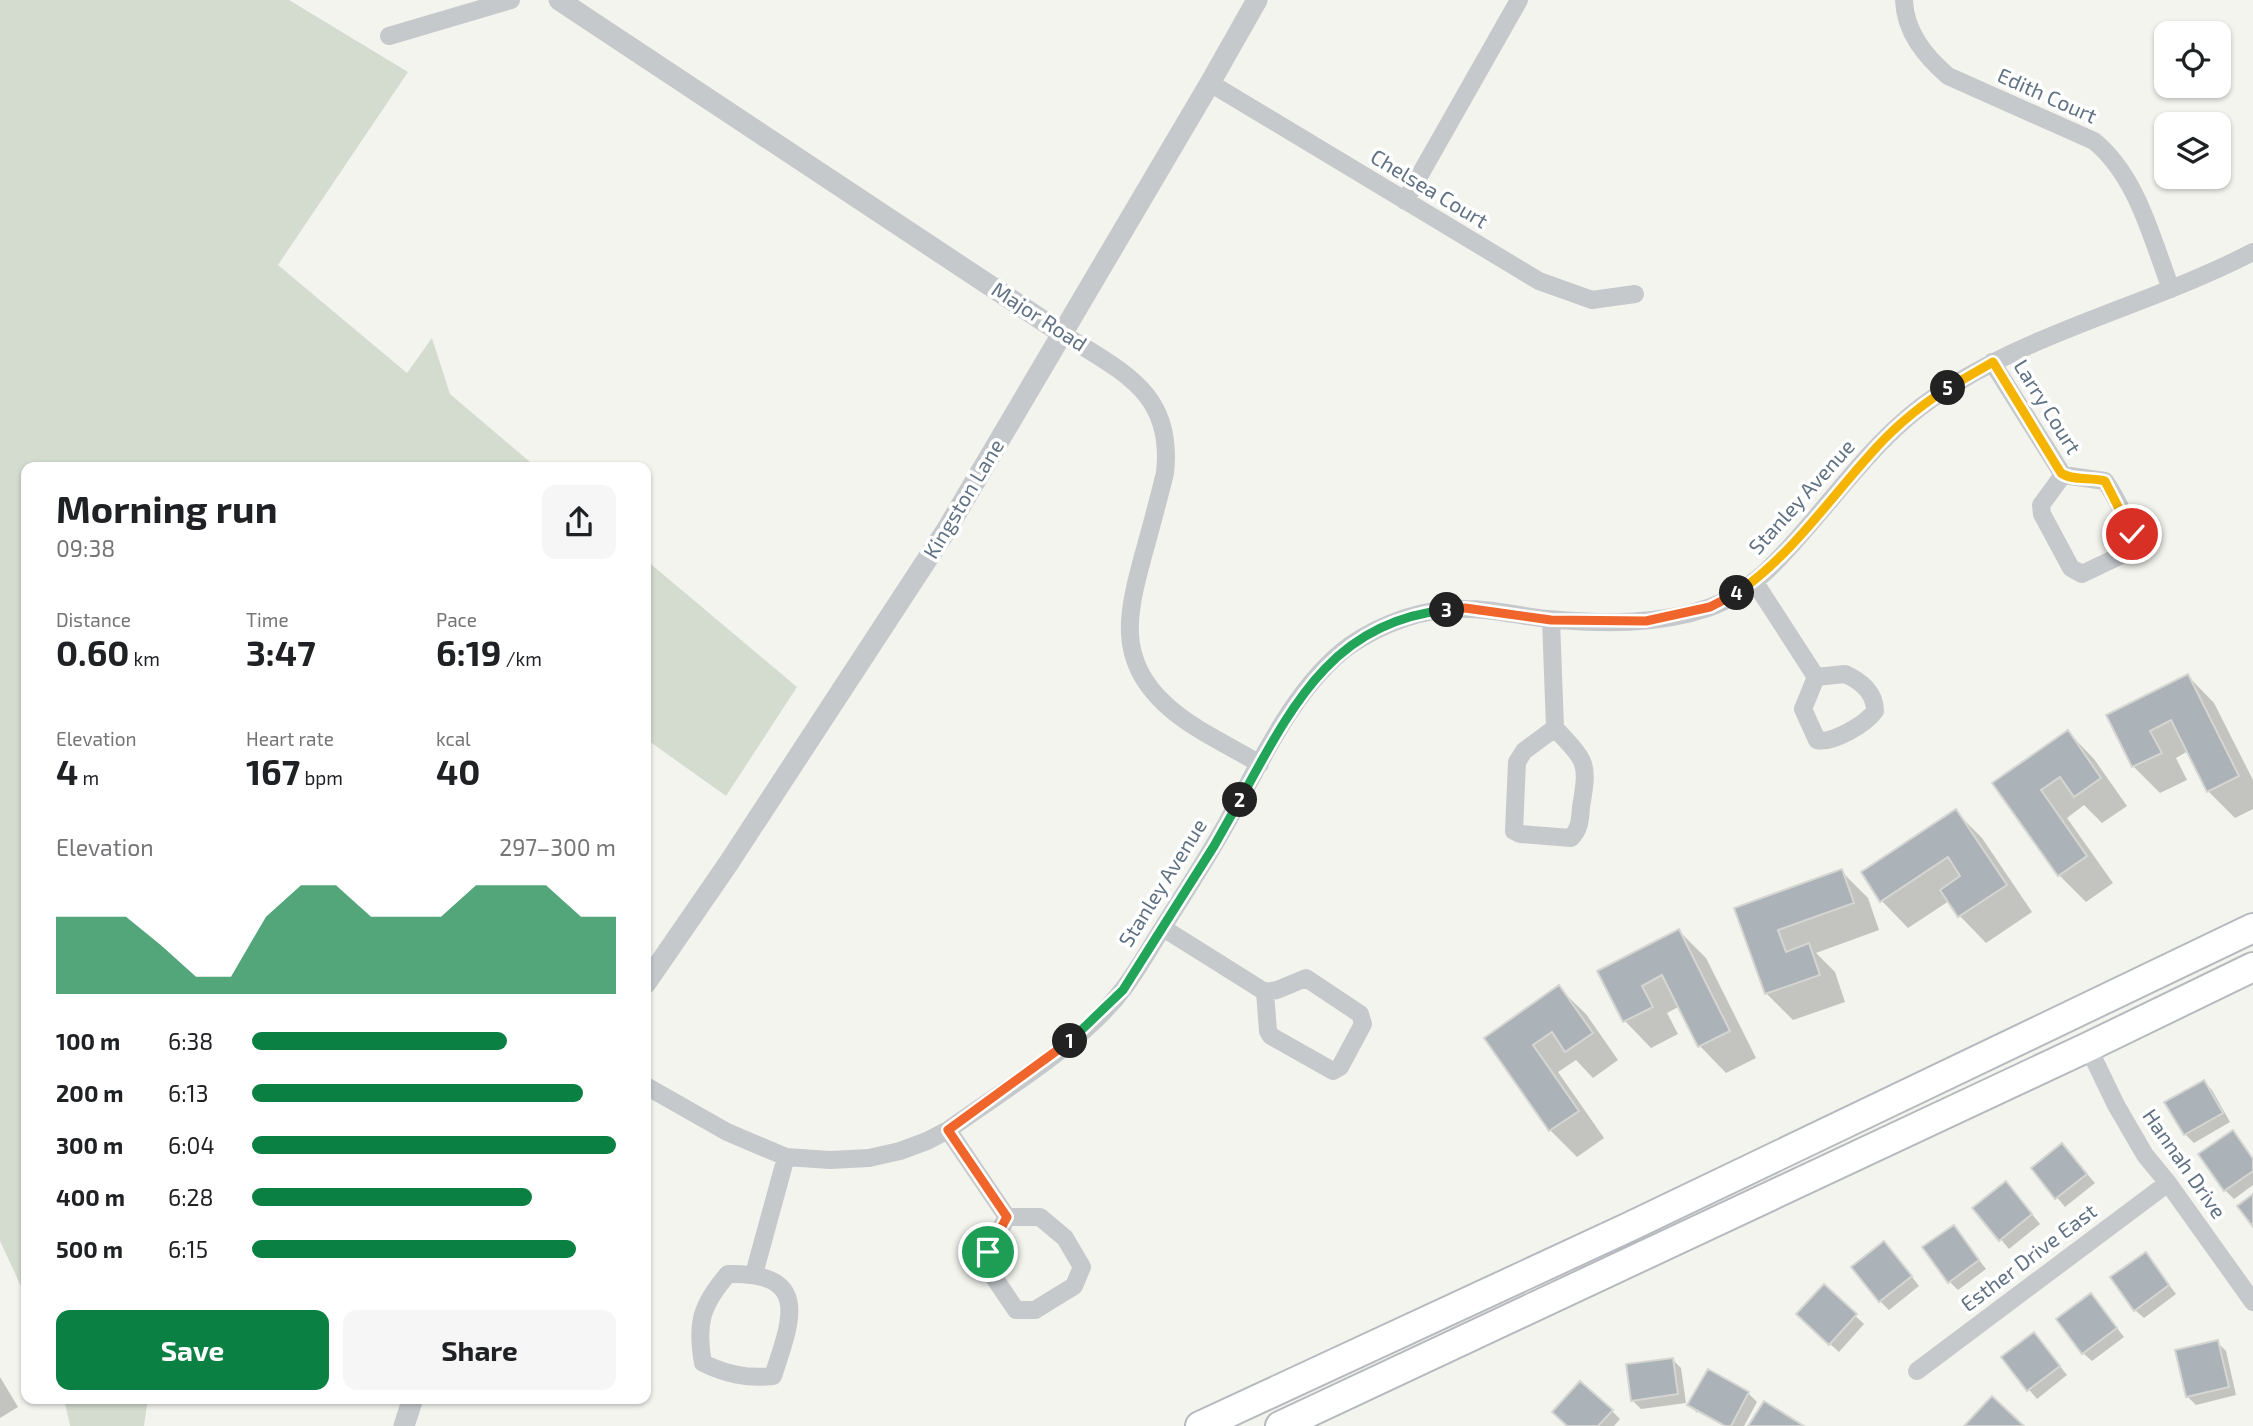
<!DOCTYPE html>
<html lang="en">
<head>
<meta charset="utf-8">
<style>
	body { margin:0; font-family:"Exo 2",sans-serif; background:#f6f6f6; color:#202124; height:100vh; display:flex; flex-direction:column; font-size:26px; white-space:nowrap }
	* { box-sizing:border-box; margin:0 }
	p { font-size:23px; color:#757577 }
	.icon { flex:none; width:38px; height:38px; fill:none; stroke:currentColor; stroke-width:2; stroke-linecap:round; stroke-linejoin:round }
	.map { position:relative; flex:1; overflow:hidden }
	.details { position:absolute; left:21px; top:462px; width:630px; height:942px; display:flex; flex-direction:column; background:#fff; border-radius:14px; box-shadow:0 2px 5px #0004 }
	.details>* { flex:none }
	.fabs { position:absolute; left:2154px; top:21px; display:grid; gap:14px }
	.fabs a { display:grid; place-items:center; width:77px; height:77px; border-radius:14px; background:#fff; box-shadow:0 2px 5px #0004; font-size:35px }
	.pin { position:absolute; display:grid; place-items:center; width:60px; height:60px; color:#fff; margin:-30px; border:4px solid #fff; border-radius:50%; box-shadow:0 2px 7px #0007 }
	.km { position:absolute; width:35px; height:35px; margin:-18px; border-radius:50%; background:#222; color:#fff; font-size:19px; line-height:35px; text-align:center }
	.round { display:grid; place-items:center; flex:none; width:74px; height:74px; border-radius:14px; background:#f6f6f6 }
	.overview { display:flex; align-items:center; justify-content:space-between; height:119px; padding:0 35px }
	h1 { font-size:38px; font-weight:700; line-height:52px }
	.metrics { display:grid; grid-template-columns:repeat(3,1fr); gap:10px; height:119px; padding:7px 35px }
	.metrics div { display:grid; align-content:center }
	.metrics b { font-size:35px; font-weight:700 }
	.metrics small { font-size:19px; font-weight:400 }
	.metrics p { font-size:19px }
	.chart { height:196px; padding:14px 35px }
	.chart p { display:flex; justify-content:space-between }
	.chart svg { width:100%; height:126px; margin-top:7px; fill:#0b8043; opacity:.7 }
	.action { display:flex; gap:14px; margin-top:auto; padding:14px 35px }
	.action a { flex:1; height:80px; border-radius:14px; background:#0b8043; color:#fff; font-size:28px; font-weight:700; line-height:80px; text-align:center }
	.action a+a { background:#f6f6f6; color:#202124 }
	ul { padding:0 35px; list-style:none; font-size:23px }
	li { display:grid; grid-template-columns:112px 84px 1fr; align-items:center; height:52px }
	li i { height:18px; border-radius:9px; background:#0b8043 }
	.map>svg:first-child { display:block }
	.green { fill:#d4dcd0 }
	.shadow { fill:#0003 }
	.building { fill:#abb2b8; stroke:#d5d5d2; stroke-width:2 }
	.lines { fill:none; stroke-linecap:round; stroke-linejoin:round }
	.primary-casing { stroke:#b6babe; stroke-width:32 }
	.minor { stroke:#c6c9cc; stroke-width:18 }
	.tertiary { stroke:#c6c9cc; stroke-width:21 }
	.primary { stroke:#fff; stroke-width:28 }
	.split-1-casing { stroke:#fff; stroke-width:14 }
	.split-2-casing { stroke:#fff; stroke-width:14 }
	.split-3-casing { stroke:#fff; stroke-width:14 }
	.split-4-casing { stroke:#fff; stroke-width:14 }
	.split-5-casing { stroke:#fff; stroke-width:14 }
	.split-6-casing { stroke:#fff; stroke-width:14 }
	.split-1 { stroke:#f0652b; stroke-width:9 }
	.split-2 { stroke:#22a559; stroke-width:9 }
	.split-3 { stroke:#22a559; stroke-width:9 }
	.split-4 { stroke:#f0652b; stroke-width:9 }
	.split-5 { stroke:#f5b400; stroke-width:9 }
	.split-6 { stroke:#f5b400; stroke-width:9 }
	.labels { text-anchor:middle; stroke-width:7; stroke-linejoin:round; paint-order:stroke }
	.street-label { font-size:21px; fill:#607283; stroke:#fff }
</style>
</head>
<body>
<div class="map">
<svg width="2253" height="1426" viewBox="0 0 2253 1426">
	<rect width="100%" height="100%" fill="#f4f4ef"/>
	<path class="green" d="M0,0H289L408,72L278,265L407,373L432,338L450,394L536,467H26V1297L0,1241Z
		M646,560L797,687L726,796L646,739Z
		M64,1398H148L144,1426H70Z"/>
	<path class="shadow" d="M2188,676L2214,703L2253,780V809L2235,818L2208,791L2188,751L2176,758L2187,780L2160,793L2133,766L2108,716Z
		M2068,732L2094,759L2127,806L2102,823L2084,805L2067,818L2113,883L2086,902L2059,875L1995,784Z
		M1955,811L1982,838L2032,912L1986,943L1960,916L1949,901L1908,928L1882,901L1863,873Z
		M1841,871L1868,898L1879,930L1816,953L1835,972L1845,1002L1793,1020L1766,993L1736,909Z
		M1679,931L1706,958L1756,1058L1726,1073L1700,1046L1680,1006L1667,1013L1678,1034L1651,1048L1625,1021L1599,971Z
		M1559,988L1586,1014L1618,1060L1593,1078L1576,1060L1558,1072L1604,1138L1577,1157L1550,1130L1486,1039Z
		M2204,1082L2212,1090L2230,1122L2194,1143L2185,1134Z
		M2233,1132L2253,1158V1185L2234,1199L2225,1190Z
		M2062,1145L2095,1183L2065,1207L2033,1168Z
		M2014,1192L2040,1224L2009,1249L1975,1208Z
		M1953,1227L1986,1269L1958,1290L1949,1281Z
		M1892,1251L1919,1286L1889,1310L1880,1301Z
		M2146,1254L2176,1294L2144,1318L2135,1310Z
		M1824,1287L1864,1324L1839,1352L1807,1323Z
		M2091,1295L2124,1337L2092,1361L2083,1353Z
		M2034,1334L2067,1375L2037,1399L2003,1358Z
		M2217,1342L2226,1351L2236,1395L2196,1405L2187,1396Z
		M1673,1360L1681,1368L1686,1403L1641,1409L1632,1400Z
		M0,1377L18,1407L0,1418Z
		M1748,1393L1757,1402L1744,1426H1729L1697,1409V1413L1690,1405Z
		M1612,1411L1620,1419L1614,1426H1569Z"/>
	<path class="building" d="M2188,674L2239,776L2207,792L2171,720L2150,731L2162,753L2132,767L2106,715Z
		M2068,730L2101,778L2074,797L2060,777L2041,790L2087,856L2058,876L1992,783Z
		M1956,809L2007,885L1958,917L1940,890L1960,876L1948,857L1880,902L1861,872Z
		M1842,869L1854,903L1778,930L1786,952L1809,943L1820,975L1765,994L1734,908Z
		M1679,929L1730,1031L1698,1047L1662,975L1642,986L1653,1007L1623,1022L1597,971Z
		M1559,985L1593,1033L1565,1052L1552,1032L1533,1045L1579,1111L1549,1131L1484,1038Z
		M2204,1080L2223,1113L2184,1135L2164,1102Z
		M2233,1130L2253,1159V1171L2224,1191L2198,1154Z
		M2062,1143L2087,1174L2055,1199L2031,1168Z
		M2006,1181L2032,1214L1999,1241L1972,1208Z
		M2253,1194V1227L2237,1206Z
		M1954,1225L1979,1260L1948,1283L1922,1247Z
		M1884,1241L1912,1276L1879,1302L1851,1267Z
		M2146,1252L2169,1285L2134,1311L2110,1277Z
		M1824,1284L1857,1314L1829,1345L1796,1314Z
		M2091,1293L2117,1328L2082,1354L2056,1319Z
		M2034,1332L2060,1366L2027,1391L2001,1357Z
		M2218,1340L2229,1387L2186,1397L2175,1350Z
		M1673,1358L1678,1394L1631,1401L1626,1364Z
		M1708,1369L1749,1392L1731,1426H1725L1687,1405Z
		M1580,1381L1613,1410L1598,1426H1567L1552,1412Z
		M1992,1396L2024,1426H1964Z
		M1764,1401L1804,1426H1748Z"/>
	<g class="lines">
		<g class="primary-casing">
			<path id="primary" d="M1200,1426L1629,1227L2253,928
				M1280,1426L2088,1047L2253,967"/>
		</g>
		<path class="minor" d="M1904,0C1905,32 1925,56 1948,76L2094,141C2137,176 2152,239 2171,289
			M389,36L511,0
			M1210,83L1539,281L1592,300L1635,294
			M1405,201L1519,0
			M1063,334C1122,372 1174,392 1165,473C1158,501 1151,528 1143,556C1128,612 1116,659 1165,704C1190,728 1230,746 1260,764
			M1992,362L2063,475
			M2063,475L2105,481C2114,494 2138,537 2130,551L2082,574L2071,568L2042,514L2041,505Z
			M1754,581L1816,677
			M1551,620L1555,728
			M1845,674C1861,681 1875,693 1875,711C1866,724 1832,744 1817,740L1803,709L1816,677Z
			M1555,728C1586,762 1589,761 1581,807C1580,820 1580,829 1571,838L1520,834L1514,831L1517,762L1524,751Z
			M1163,928L1265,992
			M1306,978L1360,1014L1363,1024L1340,1067L1333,1071L1271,1036L1268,1031L1265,992L1277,990Z
			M2088,1047L2116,1105L2145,1155L2168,1183L2253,1302
			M646,1086L727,1132L786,1157L830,1160L869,1158L900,1151L927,1141L948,1130C1005,1089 1082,1044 1124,988C1139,968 1151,946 1165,924C1187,889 1210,854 1230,817C1262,760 1295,686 1349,646C1382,623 1426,607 1467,609C1495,609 1522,617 1550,619C1602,624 1658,625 1708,608C1754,592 1785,553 1816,517C1852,475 1887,429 1933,398C2030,331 2149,306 2253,252
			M948,1130L1007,1217
			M1007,1217H1040L1065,1238L1082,1267L1074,1286L1035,1310H1016L987,1267L988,1252Z
			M728,1274C811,1272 792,1319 773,1376C747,1379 726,1374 703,1363C696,1324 701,1305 728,1274Z
			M754,1274L786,1157
			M1917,1371L2168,1183"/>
		<path class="tertiary" d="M559,0L1063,334
			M646,983L728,864L947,529L1210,83L1257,0
			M404,1426L413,1398"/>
		<use href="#primary" class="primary"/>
	</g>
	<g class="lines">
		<g class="split-1-casing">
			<path id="split-1" d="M988,1252L1007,1217L948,1130L1070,1041"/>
		</g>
		<g class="split-2-casing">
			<path id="split-2" d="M1070,1041L1123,990L1214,846L1240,800"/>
		</g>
		<g class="split-3-casing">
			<path id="split-3" d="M1240,800C1290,710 1331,621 1447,610"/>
		</g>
		<g class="split-4-casing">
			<path id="split-4" d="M1447,610L1465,608L1551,620L1646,621L1710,607L1737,593"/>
		</g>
		<g class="split-5-casing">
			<path id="split-5" d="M1737,593C1789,557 1825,505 1867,458C1890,431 1918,407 1948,388"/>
		</g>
		<g class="split-6-casing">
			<path id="split-6" d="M1948,388L1993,362L2061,473C2072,481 2091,477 2105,481L2132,534"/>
		</g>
		<use href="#split-1" class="split-1"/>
		<use href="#split-2" class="split-2"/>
		<use href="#split-3" class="split-3"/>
		<use href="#split-4" class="split-4"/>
		<use href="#split-5" class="split-5"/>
		<use href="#split-6" class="split-6"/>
	</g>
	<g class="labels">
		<g class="street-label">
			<text transform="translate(2047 96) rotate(24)" y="7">Edith Court</text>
			<text transform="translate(1429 189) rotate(31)" y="7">Chelsea Court</text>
			<text transform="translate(1039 317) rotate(33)" y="7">Major Road</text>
			<text transform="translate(2047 407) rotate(58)" y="7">Larry Court</text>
			<text transform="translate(1802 497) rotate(-48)" y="7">Stanley Avenue</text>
			<text transform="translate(964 499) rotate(-59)" y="7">Kingston Lane</text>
			<text transform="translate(1163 883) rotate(-58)" y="7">Stanley Avenue</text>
			<text transform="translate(2184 1164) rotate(55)" y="7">Hannah Drive</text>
			<text transform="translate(2029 1258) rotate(-37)" y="7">Esther Drive East</text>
		</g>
	</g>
</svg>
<div class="fabs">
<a><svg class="icon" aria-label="locate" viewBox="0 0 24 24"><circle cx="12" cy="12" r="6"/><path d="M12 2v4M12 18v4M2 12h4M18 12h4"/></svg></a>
<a><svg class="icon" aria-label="layers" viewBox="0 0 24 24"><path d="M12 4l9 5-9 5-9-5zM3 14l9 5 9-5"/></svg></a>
</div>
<div class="pin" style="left:988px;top:1252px;background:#1e9e55"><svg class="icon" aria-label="arrive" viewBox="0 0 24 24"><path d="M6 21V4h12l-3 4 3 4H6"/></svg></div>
<div class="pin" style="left:2132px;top:534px;background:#d93025"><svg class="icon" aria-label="check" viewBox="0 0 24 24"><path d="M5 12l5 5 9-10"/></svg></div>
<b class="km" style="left:1070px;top:1041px">1</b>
<b class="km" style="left:1240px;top:800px">2</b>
<b class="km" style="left:1447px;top:610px">3</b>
<b class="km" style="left:1737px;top:593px">4</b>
<b class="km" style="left:1948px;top:388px">5</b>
<section class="details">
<div class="overview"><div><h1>Morning run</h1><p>09:38</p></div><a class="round"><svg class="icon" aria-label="share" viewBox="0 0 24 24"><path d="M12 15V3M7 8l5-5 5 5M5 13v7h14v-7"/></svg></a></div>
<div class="metrics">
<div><p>Distance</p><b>0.60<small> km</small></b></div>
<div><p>Time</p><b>3:47</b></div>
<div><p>Pace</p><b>6:19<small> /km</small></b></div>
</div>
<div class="metrics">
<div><p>Elevation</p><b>4<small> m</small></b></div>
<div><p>Heart rate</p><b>167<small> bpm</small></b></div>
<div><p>kcal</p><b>40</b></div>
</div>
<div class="chart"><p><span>Elevation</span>297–300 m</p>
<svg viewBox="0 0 160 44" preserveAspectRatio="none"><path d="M0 44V17L10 17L20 17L30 27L40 38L50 38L60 17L70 6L80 6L90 17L100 17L110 17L120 6L130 6L140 6L150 17L160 17V44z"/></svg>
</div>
<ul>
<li><b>100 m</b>6:38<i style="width:70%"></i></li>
<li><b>200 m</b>6:13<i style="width:91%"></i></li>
<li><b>300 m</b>6:04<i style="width:100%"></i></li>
<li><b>400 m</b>6:28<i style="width:77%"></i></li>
<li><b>500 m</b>6:15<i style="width:89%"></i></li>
</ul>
<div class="action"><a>Save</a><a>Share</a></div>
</section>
</div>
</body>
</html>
